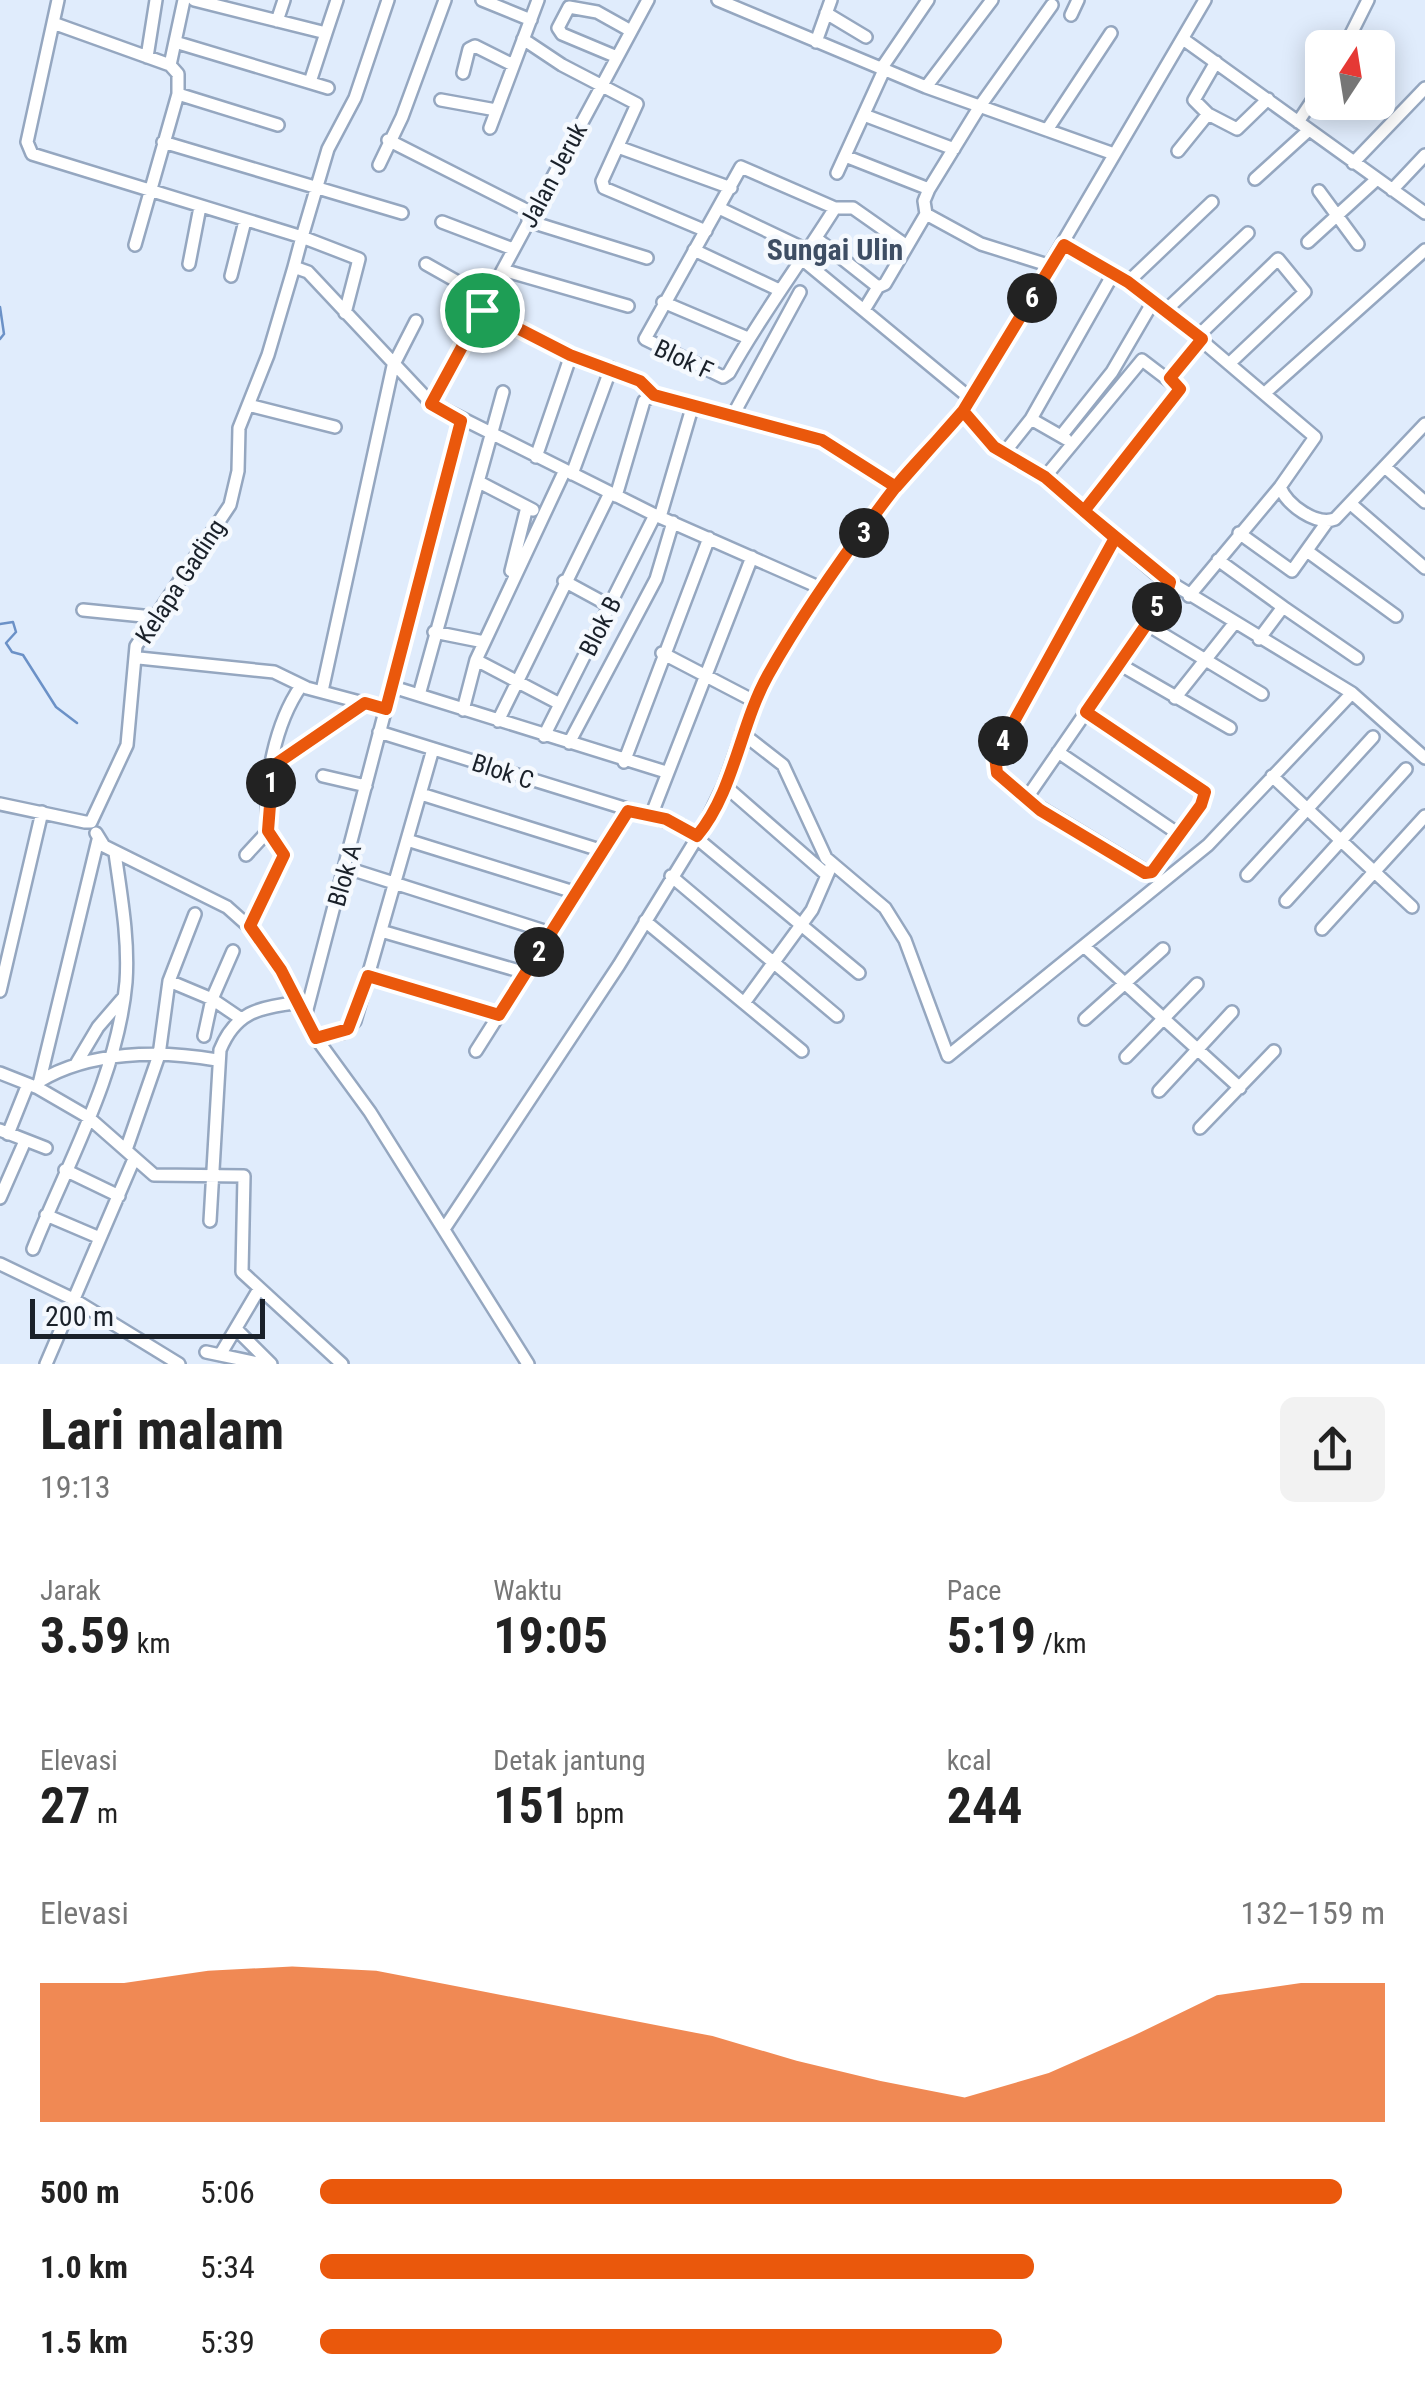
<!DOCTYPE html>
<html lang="id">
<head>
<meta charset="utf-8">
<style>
	body { margin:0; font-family:"Roboto Condensed",sans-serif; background:#f2f2f2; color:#222; height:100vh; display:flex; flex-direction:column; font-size:38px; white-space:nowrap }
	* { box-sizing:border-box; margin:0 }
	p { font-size:32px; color:#767676 }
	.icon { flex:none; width:55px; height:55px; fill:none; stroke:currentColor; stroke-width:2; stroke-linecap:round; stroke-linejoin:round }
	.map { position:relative; height:1364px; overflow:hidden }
	.sheet { display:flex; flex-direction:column; background:#fff; flex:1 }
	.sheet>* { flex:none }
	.needle { width:65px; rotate:12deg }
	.buttons { position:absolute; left:1305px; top:30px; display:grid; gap:20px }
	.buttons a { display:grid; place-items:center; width:90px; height:90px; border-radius:15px; background:#fff; box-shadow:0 5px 25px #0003; font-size:50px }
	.scale { position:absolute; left:30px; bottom:25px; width:235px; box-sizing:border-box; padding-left:10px; border:5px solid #1a212a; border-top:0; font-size:28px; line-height:35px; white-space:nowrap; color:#1a212a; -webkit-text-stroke:8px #f5f9fe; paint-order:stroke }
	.pin { position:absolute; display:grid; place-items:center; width:85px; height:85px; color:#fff; margin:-42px; border:5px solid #fff; border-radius:50%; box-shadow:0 2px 10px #0007 }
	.km { position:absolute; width:50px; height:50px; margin:-25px; border-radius:50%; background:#222; color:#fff; font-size:28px; line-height:50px; text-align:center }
	.round { display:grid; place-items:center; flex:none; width:105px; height:105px; border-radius:15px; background:#f2f2f2 }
	.overview { display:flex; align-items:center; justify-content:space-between; height:170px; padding:0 40px }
	h1 { font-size:55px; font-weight:700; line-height:75px }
	.stats { display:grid; grid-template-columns:repeat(3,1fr); gap:15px; height:170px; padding:10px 40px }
	.stats div { display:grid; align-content:center }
	.stats b { font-size:50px; font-weight:700 }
	.stats small { font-size:28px; font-weight:400 }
	.stats p { font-size:28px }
	.chart { height:280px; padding:20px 40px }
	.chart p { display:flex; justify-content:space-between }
	.chart svg { width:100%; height:180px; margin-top:10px; fill:#ea580c; opacity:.7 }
	ul { padding:0 40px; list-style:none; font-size:32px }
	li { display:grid; grid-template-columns:160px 120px 1fr; align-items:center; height:75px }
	li i { height:25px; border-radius:12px; background:#ea580c }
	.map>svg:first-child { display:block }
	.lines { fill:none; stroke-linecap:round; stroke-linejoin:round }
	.stream { stroke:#6b91c7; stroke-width:2.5 }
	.minor-casing { stroke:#95a7c0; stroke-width:16 }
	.minor { stroke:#fff; stroke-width:11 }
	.route-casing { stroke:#fff; stroke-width:20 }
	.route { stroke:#ea580c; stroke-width:12 }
	.labels { text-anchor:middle; stroke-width:9; stroke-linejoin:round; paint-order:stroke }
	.street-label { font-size:25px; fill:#1a212a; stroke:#f5f9fe }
	.quarter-label { font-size:30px; font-weight:bold; fill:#3e4e64; stroke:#f5f9fe }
</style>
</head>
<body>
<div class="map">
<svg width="1425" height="1364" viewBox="0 0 1425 1364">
	<rect width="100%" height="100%" fill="#e0ecfc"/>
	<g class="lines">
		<path class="stream" d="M0,307L4,334L0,339
			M0,624L13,622L16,632L6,643L12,652L23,655L56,707L77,723"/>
		<g class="minor-casing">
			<path id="minor" d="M58,0L27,142L32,154L302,237L294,267
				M194,0L326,33L337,0
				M482,0L531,20
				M718,0L926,87L1114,154
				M826,13L866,37
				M1071,15L1078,0
				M277,21L284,0
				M53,23L170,65L178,74V94L135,245
				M523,39L562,65L637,104L602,181L604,188L706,231
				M1183,39L1425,213
				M175,42L328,88
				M816,42L831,0
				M1344,48L1368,0
				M147,57L156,0
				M617,57L562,34L558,28L569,7L597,12L631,31
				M1216,62L1194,100L1208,114L1237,129L1268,99
				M170,65L184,0
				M881,69L928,0
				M463,73L469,49L475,46L513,65
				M310,82L326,33
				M926,87L992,0
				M178,94L278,125
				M441,100L496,110
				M864,115L954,149
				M1298,122L1322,86
				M490,128L538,0
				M1047,130L1111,33
				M388,140L532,213
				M163,142L402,213
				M618,147L731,188
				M1178,151L1208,114
				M845,156L929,189
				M1353,163L1425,88
				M379,165L402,117L445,0
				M837,173L884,70
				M1255,179L1309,130
				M1392,190L1425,155
				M1319,191L1358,244
				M719,208L809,251
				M835,208C800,264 761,315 729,373L723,377L645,339L741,167L835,208H853L907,246
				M926,214L981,244L1051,266
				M528,221L647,258
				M442,222L513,249
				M816,238L878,287
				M1308,242L1377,179
				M1065,245L1154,300L1315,437L1280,487L1189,596
				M694,250L777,289
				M803,260L971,399
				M189,264L200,207
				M426,264L488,299
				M503,270L628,306
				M231,276L245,221
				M1128,282L1212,202
				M663,302L748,338
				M864,310L878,287L885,284L926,214L924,201L929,189L980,106L1052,5
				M1166,310L1248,233
				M482,311L571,355L644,383L653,395
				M345,313L359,259L302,237L328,149L355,98L388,0
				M1198,336L1278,259L1305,292L1231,362
				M1170,378L1202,339
				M1266,392L1425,250
				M431,403L648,0
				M248,405L335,427
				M963,411L995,447L1045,477L1155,573L1352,693
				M732,417L800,292
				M1031,419L1066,439
				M1061,436L1112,372L1154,300
				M1004,453L1031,419L1113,274
				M536,457L571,355
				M1385,467L1425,502
				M572,474L611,368
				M1045,477L1142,360L1180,389L1084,511
				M479,482L533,510
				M1280,487C1287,505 1316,526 1335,519L1425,424
				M616,496L644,401L653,395L822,440L896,487
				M1351,504L1425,568
				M660,517L692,408
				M1239,533L1292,571L1327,522
				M1307,551L1396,616
				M1218,560L1283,607L1259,639
				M511,571L527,507
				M564,581L610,606
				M1283,607L1357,658
				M83,610L153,617
				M1146,624L1262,694
				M434,632L484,642
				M662,653L754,701
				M139,658L274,672L307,688L386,709
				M476,660L560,704
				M1119,664L1230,728
				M393,687L666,772
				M322,691L393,366L416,321
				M419,695L503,392
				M1175,698L1233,625
				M463,710L476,660L565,470
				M1086,712L1205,792L1201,805L1149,873L1026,799L1166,596L1170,582
				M498,721L610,493
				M379,732L682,826L859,973
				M742,733L783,765L826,858L885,908L905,940L948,1056L1208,845L1352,693L1425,758
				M544,736L655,515
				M569,743L656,579L673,522
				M1058,752L1180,835
				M624,762L709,538
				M273,766L365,703
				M323,776L366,786
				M1272,776L1412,907
				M724,785L827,875
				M421,794L603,851
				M1026,799L997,773L995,756L1115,538
				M0,804L85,822H91L127,745L136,646L230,505L238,471L239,428L268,355L294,267L308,272L431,403L655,515L823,589
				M651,816L752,557
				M96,833L104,846L227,907L255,932L281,970L316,1038L370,1112L528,1364
				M407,840L577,893
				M246,855L268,831
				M347,868L551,933
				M1247,875L1373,737
				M671,876L837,1016
				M1286,901L1406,769
				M645,921L802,1051
				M250,927L284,855C279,847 270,837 269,828C262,783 276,722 301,686
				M1322,929L1425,816
				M381,931L526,973
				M1086,948L1240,1088
				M368,976L499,1015
				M169,981L212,999L240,1018
				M0,991L42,812
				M744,1003L812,910L832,864
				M305,1017L461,421
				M1085,1019L1163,949
				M204,1036L212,999L233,951
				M316,1038L342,1033L355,1021L433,749
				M476,1051L628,811
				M1126,1057L1197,984
				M76,1064L98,1027L123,998
				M0,1073L38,1088L88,1117L154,1175L244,1176L242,1272L342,1364
				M40,1081C90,1051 159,1050 217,1060
				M38,1088L98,840
				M1159,1091L1232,1012
				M1200,1128L1274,1051
				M0,1130L46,1148
				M8,1134L28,1084
				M127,1147L159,1055L169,981L195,914
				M65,1170L119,1196
				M0,1198L25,1141
				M46,1215L100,1238
				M210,1221L220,1050C235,1013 258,1007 296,1003
				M444,1229L619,965L703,828L724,785L754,701L798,624L896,487L971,399L1205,0
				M33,1249C67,1164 118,1075 126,982C129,939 121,896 115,853
				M0,1264L73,1299L179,1364
				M236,1329L271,1364
				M206,1352L263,1364
				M220,1355L259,1289
				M46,1364L134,1159"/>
		</g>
		<use href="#minor" class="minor"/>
	</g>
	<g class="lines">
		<g class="route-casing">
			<path id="route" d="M482,310L431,404L461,421L386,709L365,703L273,766L268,831L284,855L250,926L281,970L316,1038L348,1029L368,976L499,1015L628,811L666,819L697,836C734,792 740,725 768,675C805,609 851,545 897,485C918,459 942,437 963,411L994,447L1045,477L1115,538L995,756L997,773L1040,810L1145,873L1152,872L1201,805L1205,792L1086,712L1166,596L1170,582L1084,511L1180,389L1170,378L1202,339L1128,282L1064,245L963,411L896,487L822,440L654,395L640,381L570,355L482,310"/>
		</g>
		<use href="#route" class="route"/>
	</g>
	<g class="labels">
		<g class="street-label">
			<text transform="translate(553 175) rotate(-62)" y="9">Jalan Jeruk</text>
			<text transform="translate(684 359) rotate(25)" y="9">Blok F</text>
			<text transform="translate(180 581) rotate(-57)" y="9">Kelapa Gading</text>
			<text transform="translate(600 626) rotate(-63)" y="9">Blok B</text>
			<text transform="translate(503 771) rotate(18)" y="9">Blok C</text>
			<text transform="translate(344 875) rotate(-74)" y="9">Blok A</text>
		</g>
		<g class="quarter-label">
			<text x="835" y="260">Sungai Ulin</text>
		</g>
	</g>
</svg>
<div class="buttons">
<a><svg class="needle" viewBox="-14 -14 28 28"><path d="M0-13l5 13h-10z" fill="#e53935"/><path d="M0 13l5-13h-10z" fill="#767676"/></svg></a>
</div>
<div class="scale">200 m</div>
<div class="pin" style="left:482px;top:310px;background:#1e9e55"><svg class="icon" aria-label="arrive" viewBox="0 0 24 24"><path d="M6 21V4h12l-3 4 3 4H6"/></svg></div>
<b class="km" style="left:271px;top:783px">1</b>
<b class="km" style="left:539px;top:952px">2</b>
<b class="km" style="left:864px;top:533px">3</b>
<b class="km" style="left:1003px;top:741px">4</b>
<b class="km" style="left:1157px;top:607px">5</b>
<b class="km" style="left:1032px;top:298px">6</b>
</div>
<section class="sheet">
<div class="overview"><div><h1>Lari malam</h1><p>19:13</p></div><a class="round"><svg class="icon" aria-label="share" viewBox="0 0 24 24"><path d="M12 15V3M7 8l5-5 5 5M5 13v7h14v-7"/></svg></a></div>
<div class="stats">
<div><p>Jarak</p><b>3.59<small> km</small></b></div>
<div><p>Waktu</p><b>19:05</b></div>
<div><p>Pace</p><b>5:19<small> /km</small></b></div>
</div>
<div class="stats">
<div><p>Elevasi</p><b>27<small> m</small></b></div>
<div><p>Detak jantung</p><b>151<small> bpm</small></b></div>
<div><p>kcal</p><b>244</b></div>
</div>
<div class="chart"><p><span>Elevasi</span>132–159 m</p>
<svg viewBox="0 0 160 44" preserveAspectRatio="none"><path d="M0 44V10L10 10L20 7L30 6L40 7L50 11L60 15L70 19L80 23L90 29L100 34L110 38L120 32L130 23L140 13L150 10L160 10V44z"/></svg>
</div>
<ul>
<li><b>500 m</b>5:06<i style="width:96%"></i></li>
<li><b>1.0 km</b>5:34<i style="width:67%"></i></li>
<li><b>1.5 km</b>5:39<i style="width:64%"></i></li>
</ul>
</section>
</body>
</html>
